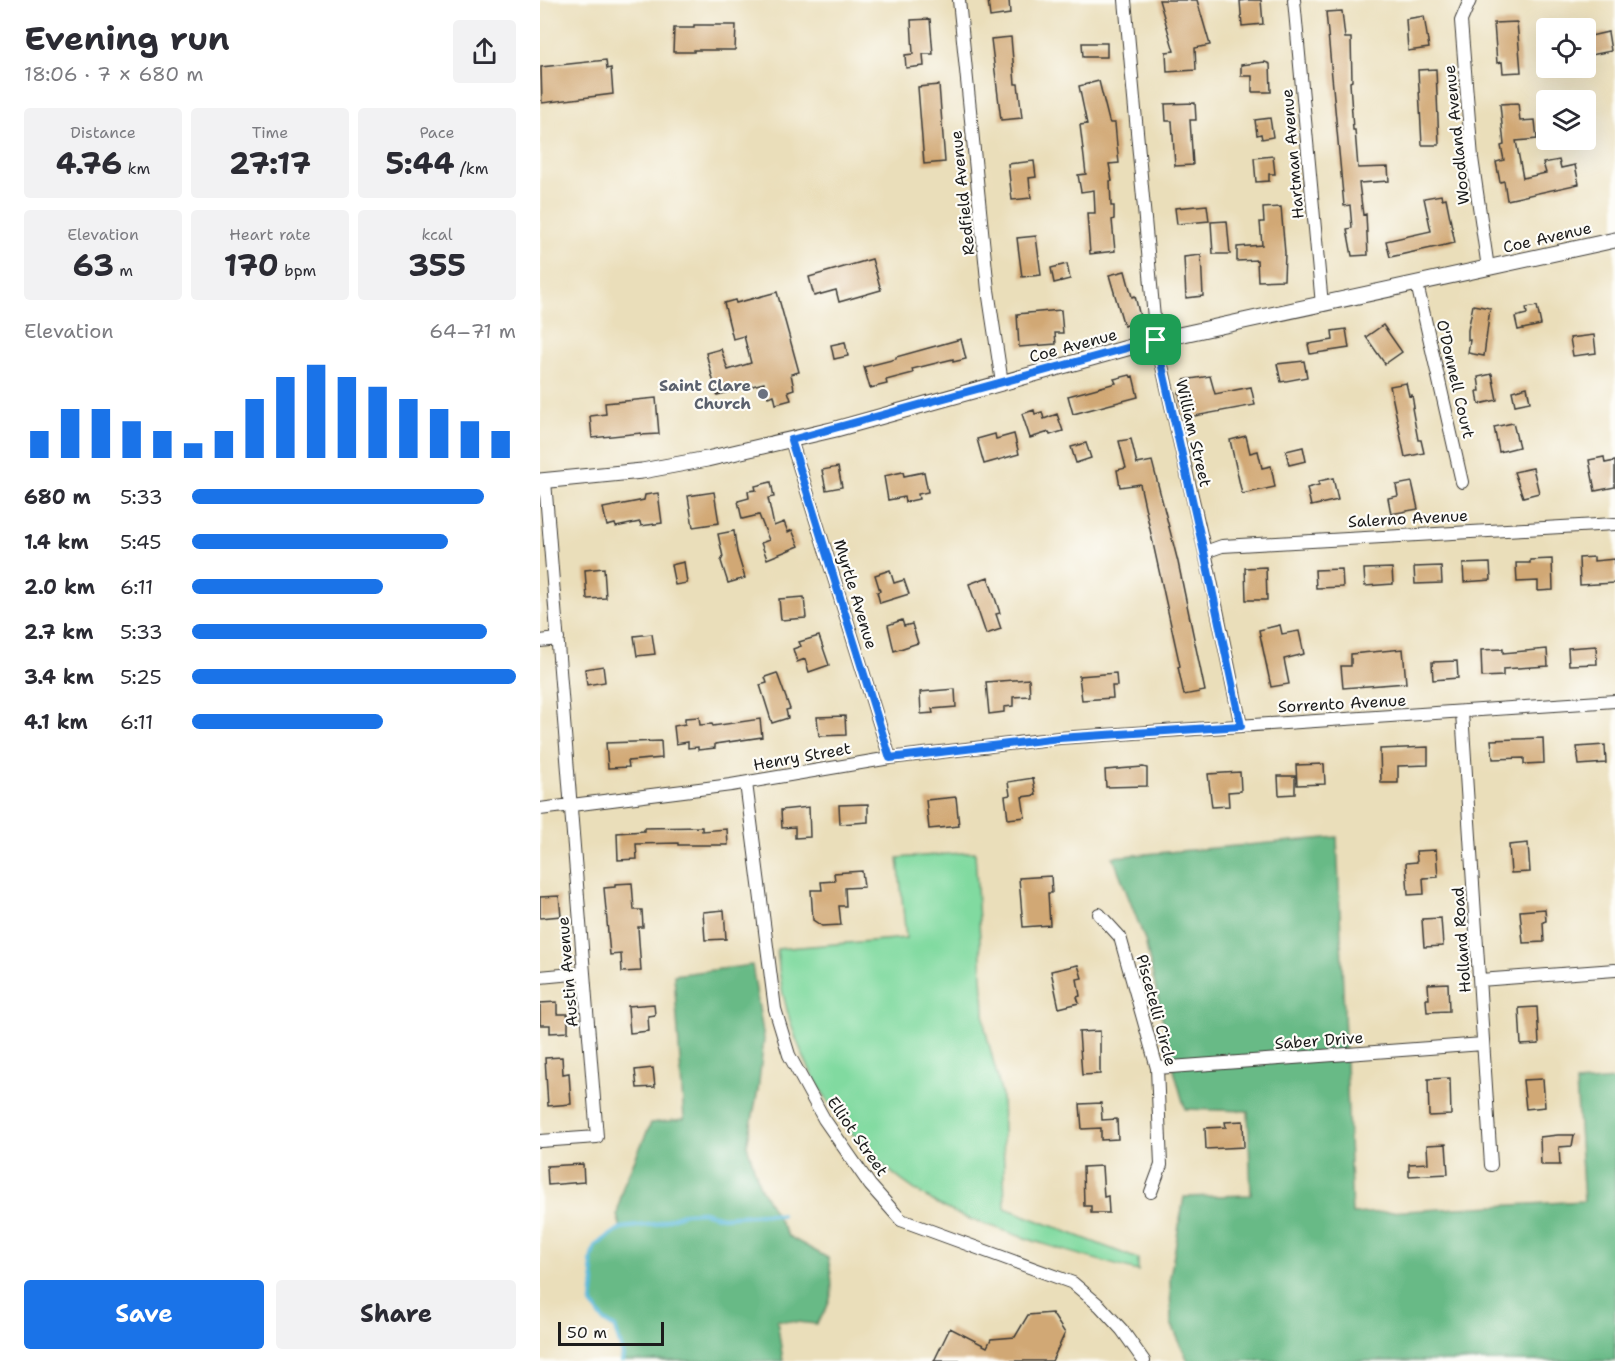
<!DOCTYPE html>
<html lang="en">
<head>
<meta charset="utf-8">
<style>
	body { margin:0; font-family:"Shantell Sans",sans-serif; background:#f2f2f3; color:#2b2b33; height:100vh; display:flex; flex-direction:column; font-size:22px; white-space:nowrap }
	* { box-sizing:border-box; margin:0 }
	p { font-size:20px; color:#7c7c81 }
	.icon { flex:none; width:33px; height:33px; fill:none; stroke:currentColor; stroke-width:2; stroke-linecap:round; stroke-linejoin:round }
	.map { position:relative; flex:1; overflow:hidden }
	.sheet { display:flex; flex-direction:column; background:#fff; width:540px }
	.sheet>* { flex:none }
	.controls { position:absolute; left:996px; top:18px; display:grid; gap:12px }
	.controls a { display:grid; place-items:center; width:60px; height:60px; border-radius:6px; background:#fff; box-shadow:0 6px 24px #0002; font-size:30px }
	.scale { position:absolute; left:18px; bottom:15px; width:106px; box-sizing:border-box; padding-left:6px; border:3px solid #1c1c1c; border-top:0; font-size:16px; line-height:21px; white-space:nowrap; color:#1c1c1c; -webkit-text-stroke:4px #fdfcf7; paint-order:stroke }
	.pin { position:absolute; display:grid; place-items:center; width:51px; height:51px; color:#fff; margin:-26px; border-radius:12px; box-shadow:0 3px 9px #0006 }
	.round { display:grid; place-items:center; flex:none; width:63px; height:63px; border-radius:6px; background:#f2f2f3 }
	.headline { display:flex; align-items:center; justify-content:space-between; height:102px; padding:0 24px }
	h1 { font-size:33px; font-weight:700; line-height:45px }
	.stats { display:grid; grid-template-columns:repeat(3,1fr); gap:9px; height:102px; padding:6px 24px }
	.stats div { display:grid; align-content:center; border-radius:6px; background:#f2f2f3; text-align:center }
	.stats b { font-size:30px; font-weight:700 }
	.stats small { font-size:16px; font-weight:400 }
	.stats p { font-size:16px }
	.chart { height:168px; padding:12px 24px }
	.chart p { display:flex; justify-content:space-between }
	.chart svg { width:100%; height:108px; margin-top:6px; stroke:#1a73e8; stroke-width:6 }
	.button { display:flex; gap:12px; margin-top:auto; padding:12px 24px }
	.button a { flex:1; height:69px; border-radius:6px; background:#1a73e8; color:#fff; font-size:24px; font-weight:700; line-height:69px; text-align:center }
	.button a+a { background:#f2f2f3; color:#2b2b33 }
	ul { padding:0 24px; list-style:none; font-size:20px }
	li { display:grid; grid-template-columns:96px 72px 1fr; align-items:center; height:45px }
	li i { height:15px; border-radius:8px; background:#1a73e8 }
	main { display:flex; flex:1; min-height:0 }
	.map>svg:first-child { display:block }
	.green { fill:#81daa0; stroke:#4e7b5e; stroke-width:1.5 }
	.forest { fill:#68ba86; stroke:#426b51; stroke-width:1.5 }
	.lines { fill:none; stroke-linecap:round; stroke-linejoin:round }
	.stream { stroke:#5ebbdc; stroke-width:4.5 }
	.building { fill:#d1a875 }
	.minor-casing { stroke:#3b3934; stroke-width:14 }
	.tertiary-casing { stroke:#3b3934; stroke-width:17 }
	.minor { stroke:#fff; stroke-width:12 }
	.tertiary { stroke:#fff; stroke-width:15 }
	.route-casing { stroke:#fff; stroke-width:12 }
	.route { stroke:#1a73e8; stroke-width:8 }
	.worship-dot { fill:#6b7280; stroke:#fdfcf7; stroke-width:2 }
	.labels { text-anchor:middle; stroke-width:4.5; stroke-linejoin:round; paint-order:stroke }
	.street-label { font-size:16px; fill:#1c1c1c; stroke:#fdfcf7 }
	.worship-label { font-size:16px; font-weight:bold; fill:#5b616d; stroke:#fdfcf7; text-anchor:end }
</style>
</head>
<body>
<main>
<section class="sheet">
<div class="headline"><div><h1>Evening run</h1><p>18:06 · 7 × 680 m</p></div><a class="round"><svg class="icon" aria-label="share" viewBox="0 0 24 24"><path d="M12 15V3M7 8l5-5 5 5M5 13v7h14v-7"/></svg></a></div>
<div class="stats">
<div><p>Distance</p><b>4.76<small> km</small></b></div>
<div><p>Time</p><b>27:17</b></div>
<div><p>Pace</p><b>5:44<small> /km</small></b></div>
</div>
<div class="stats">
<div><p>Elevation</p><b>63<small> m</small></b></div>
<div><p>Heart rate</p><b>170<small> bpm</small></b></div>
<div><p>kcal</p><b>355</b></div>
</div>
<div class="chart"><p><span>Elevation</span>64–71 m</p>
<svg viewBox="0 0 160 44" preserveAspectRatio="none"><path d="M5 44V33M15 44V24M25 44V24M35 44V29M45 44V33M55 44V38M65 44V33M75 44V20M85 44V11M95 44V6M105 44V11M115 44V15M125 44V20M135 44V24M145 44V29M155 44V33"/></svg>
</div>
<ul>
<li><b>680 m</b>5:33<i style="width:90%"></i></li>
<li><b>1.4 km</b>5:45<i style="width:79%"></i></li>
<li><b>2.0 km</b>6:11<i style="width:59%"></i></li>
<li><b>2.7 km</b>5:33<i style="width:91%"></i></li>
<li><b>3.4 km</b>5:25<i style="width:100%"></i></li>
<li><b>4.1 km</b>6:11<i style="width:59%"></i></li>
</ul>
<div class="button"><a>Save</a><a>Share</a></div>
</section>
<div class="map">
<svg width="1075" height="1361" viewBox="0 0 1075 1361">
	<rect width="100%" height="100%" fill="#fdfcf7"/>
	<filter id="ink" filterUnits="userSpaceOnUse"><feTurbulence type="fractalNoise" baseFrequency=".0167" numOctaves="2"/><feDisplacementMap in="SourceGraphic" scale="12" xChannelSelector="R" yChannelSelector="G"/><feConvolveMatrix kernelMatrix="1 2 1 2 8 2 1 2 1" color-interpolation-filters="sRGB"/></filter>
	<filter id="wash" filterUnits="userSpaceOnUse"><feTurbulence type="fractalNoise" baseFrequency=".008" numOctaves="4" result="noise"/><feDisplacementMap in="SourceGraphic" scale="24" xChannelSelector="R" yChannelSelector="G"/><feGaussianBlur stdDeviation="1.35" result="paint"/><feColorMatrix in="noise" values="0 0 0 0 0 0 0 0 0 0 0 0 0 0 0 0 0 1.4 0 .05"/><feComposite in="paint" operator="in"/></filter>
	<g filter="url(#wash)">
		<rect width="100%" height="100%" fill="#eadeba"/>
		<path class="green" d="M435,852L445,1028L462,1096L465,1208L598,1259V1271C550,1258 501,1245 454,1227C441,1223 427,1219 415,1213C313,1164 244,1061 237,949L366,938L358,858Z"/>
		<path class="forest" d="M797,837L812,1214L1044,1201L1036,1083L1075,1080V1361H648L631,1323L630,1277L644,1197L711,1195L708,1111L645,1109L632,1063L605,940L573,857Z
			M212,965L224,1039L218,1090L207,1145L220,1187L248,1236L288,1258C294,1285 295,1302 276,1324L237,1320L243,1361H82L83,1354L75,1328L65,1322L52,1303L54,1282L51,1260L55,1246L81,1228L77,1215L83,1186L111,1123L144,1119L134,975Z"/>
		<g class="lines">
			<path class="stream" d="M82,1361L83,1354L75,1328L64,1321L52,1303L54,1282L51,1260L55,1246L81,1228L116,1224L145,1213L163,1212L182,1217L225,1214L241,1215"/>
		</g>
		<g id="blocks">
			<path class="building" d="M448,0H469L470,14L450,17Z
				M619,0H657L670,45L655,48L656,70L627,72L626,52L634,51Z
				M706,0H721L723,24L702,26L700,1Z
				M802,11L805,38H811L812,81L810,82L813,130H815L818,168L848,167L849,181L819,183L823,215L826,214L828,255L812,256L807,229L812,228L810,205L804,206L786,12Z
				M884,16L889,48L868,51L866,19Z
				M390,19L393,54H383L384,66L366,68L365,55L373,54L371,20Z
				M977,22L981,72L963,73L962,62L957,63L954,23Z
				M154,25H196L195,50H154V52H133L134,28H154Z
				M1068,32L1071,51L1046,56V37Z
				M471,37L475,84H478L482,118L461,120L451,39Z
				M542,43H567V57H543Z
				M66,60L67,69L71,68L73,94L2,103L1,67Z
				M725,62L730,64L731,92H712V76H701V65Z
				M896,69L899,145H882L878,70Z
				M559,81L569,121L570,123H575L577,146L579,163L569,164L572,181H570L571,206H574V219L572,220L575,251L550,254L547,213H555L554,190L541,192L538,175L546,174L540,125L547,124L539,86Z
				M399,85L405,162L384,164L378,87Z
				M655,103L656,120H650L653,165L635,166L632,121H626L625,104Z
				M978,103L980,121L995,120L997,139L976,141L983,178L1006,173L1003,163L1019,160L1021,168L1035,165L1039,184L967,200L964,181L960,182L956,162L964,160L961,146L964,145L960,104Z
				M730,118L733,137L722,139L721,134L717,135L715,120Z
				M733,156L735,174H729V181L716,182L714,158Z
				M494,161L496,177L489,178L491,198L472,200L468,164Z
				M901,195L902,199L906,198L915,243L850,257L846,241L891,231L884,198Z
				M667,205L669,221L637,224L635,208Z
				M741,207L745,253L744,280L718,281L717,260L697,261V247L722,245L720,222H724L723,208Z
				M687,221L690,254H673L671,222Z
				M496,236L501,275L482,277L477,238Z
				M661,255L663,296L646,298L644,257Z
				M332,259L341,290L299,302L296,290L274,296L269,277Z
				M527,264L530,279L514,283L511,268Z
				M585,271L592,297L595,296L601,321L584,326L569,275Z
				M237,292L259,372L251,374L254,389L248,391L251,400L236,404L234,395L228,397L224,383L177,395L166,353L181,349L188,370L211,363L204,336L193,339L184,303L195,300L196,303Z
				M933,305L950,308L944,356L928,353L930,340H928V330Z
				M997,306L1001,325L978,330L975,317L987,314L986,308Z
				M521,310L523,333H515L516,344L479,347L477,314Z
				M843,325L862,352L845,364L826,337Z
				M806,329L809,348L770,354L768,344L793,340L792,331Z
				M1054,335L1056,353L1033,356L1030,338Z
				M421,339L426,359L413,362V359L372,369L373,373L346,380L347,384L330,388L324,367L356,359V357Z
				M305,342L308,356L294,359L291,345Z
				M764,361L767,377L741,382L737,364Z
				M952,374L957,400L939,404L937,391H940L938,377Z
				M590,375L591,377L593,376L598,397L533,414L528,396L576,383L574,379Z
				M670,376L675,394L711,387L715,405L644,418L639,392L645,391L644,380Z
				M866,383L869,396L872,395L874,407L872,408L878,440H881L884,453L865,457L850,386Z
				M987,387L990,402L975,405L972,391Z
				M116,398L119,434L101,435V433L52,438L50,416L66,414L65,403Z
				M494,410L495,414L502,412L504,419L517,414L523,431L510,435L509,432L490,438L482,414Z
				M973,423L979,447L959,452L954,427Z
				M455,434L456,439L474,434L479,454L444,464L437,439Z
				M706,436L710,453L718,451L722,468L731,466L735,487L702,494L690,440Z
				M591,439L597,464L612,461L638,562L665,691L644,695L638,667L640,666L600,484L580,487L577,470L586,468L579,441Z
				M546,443L551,458L536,463L531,447Z
				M763,447L766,461L749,465L746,451Z
				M1064,457L1065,463L1075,461V487L1055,491L1049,460Z
				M298,467L302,487L286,490L282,470Z
				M993,468L999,493L983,497L974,472Z
				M363,472L364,476L384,472L388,492L378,494L379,499L365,502L364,497L348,500L344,476Z
				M793,478L798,500L771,506L767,488L779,485V481Z
				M231,482L234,497L228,498L234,526L244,522L248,532L252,530L259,546L227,559L221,543L229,540L219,515L202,519L198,501L209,498L208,491L216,490L215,486Z
				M872,482L878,509L851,514L848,498L858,496L856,485Z
				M174,492L179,523L153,527L148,496Z
				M118,493L122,523L101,526L100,522L76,527L75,524L67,526L63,508L104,500L105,495Z
				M194,531L197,552L205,578L188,583L181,561L183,557L178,534Z
				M1054,557V561L1075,559V583L1040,585L1039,558Z
				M1012,559L1013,590L998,591V581L977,582L976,563H990V560Z
				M144,562L147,583L135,585L131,565Z
				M950,563L951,580L924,582L923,564Z
				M901,566L902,583L875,584L874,567Z
				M726,567L727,600H706L705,568Z
				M64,568L66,598L47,599L45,570Z
				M852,568L853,584L825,586L824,569Z
				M802,569L803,587L776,588L775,570Z
				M350,570L354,583L364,580L369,594L340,603L337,592L340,591L335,575Z
				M448,577L460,613L456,614L461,629L446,634L429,584Z
				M264,597L266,618L241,620L239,599Z
				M362,620L364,626L372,624L378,643L354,651L348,625Z
				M740,625L742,634L759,631L764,654L744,659L749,684L731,687L719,630Z
				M112,634L115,654L97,656L94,636Z
				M279,636L289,665L269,672L265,659L257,662L253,649L261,646L259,642Z
				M1056,646L1057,664L1029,665L1028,648Z
				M863,649L866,683L803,688L801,666H811V654Z
				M963,649V653L1007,649L1008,666L963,669V676L942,677L941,650Z
				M917,661L918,678L893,680L892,662Z
				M63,666L65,682L47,685L45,669Z
				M237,673L250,709L246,710L248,718L232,723L220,685L227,683L225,677Z
				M576,673L577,686H572L573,698L542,700L539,676Z
				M489,679L490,696L473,697V706L464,707V712L449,714L446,682Z
				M415,689L416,707L392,709L393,713L381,714L380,692Z
				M305,716L306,735L279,736L277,717Z
				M159,717L160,725L172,724L173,726L220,719L222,737L175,744V748L158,750V747L148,748V742L136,744L134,726L145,724V718Z
				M1003,738L1004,763L984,764V758L953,759L951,740Z
				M121,741L122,758L88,761L89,767L68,768L66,743Z
				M1065,745L1066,763L1039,765L1037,747Z
				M888,747V765L858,766V783H841L840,749Z
				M784,764L785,784L757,785L756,765Z
				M603,767L607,768V786L566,787L565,770Z
				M700,772L701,791L688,792L689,806L672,807L668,774Z
				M738,776H755V794L739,795Z
				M493,778L496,795L482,797L485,817L468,819L465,796L470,795L468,782Z
				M416,797L419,826L389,829L386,800Z
				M328,804V822L300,824L299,805Z
				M269,807L270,837L255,838V827L242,828L241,810Z
				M162,827V831L187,829L188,845H138V843L96,844L97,859L78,860L77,833L104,831V828Z
				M988,843L990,872L971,873L969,845Z
				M896,850L898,877L883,878L884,894L868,895L866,863L877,862L876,851Z
				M322,871L324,887L305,888L306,906H299L301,925L282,926L273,920L271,890H282L281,882L295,881L294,873Z
				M511,876L512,893H508L510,925L483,927L479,878Z
				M92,883L94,910H102L103,927H98L101,971L82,972L81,954L70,955L64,888L75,887V884Z
				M19,896L21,916L0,918V897Z
				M1005,909L1006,921L1003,922L1004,942L983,943L980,911Z
				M184,910L186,939L165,940L163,912Z
				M901,918L903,946L884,947L882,919Z
				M538,965L542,978L537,979L540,996L537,997L539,1003L519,1008L511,971Z
				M908,983L909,1011L887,1012L886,999H889L888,984Z
				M17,1002V1014H28V1032L10,1033V1025H0V1003Z
				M114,1004L115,1015L108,1016L109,1031L90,1033L88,1006Z
				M997,1007L999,1044L981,1045L979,1008Z
				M560,1031V1074L542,1075L539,1032Z
				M22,1057L23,1074L29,1073L31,1104L8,1106L5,1058Z
				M113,1068L115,1087L97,1088L95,1070Z
				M910,1078L911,1115L889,1116L888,1079Z
				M1003,1079L1005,1107L986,1109L983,1080Z
				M561,1103L562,1120L577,1119L578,1139L561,1140V1128L542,1129L540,1104Z
				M703,1121L704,1147L666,1149L665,1128L686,1127L685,1122Z
				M1018,1135H1034L1032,1146L1019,1147L1020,1165H1001L1000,1137Z
				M906,1144L908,1174L869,1176V1164L888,1163L887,1145Z
				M43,1164L44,1182L8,1185L7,1166Z
				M562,1166L564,1197L568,1196L569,1213H551V1206H544L543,1167Z
				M512,1313L525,1333L512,1361H394L410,1328L447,1347L451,1339L475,1337L488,1315Z"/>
		</g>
	</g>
	<g filter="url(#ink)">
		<use href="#blocks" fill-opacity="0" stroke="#3b3934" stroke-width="1.5"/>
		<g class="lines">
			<g class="minor-casing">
				<path id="minor" d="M419,0L448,290L462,383
					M585,0L616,340L665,552L701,726
					M754,0L782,305
					M930,0L921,21L932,158L948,268
					M877,284L922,482
					M251,440L350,758
					M665,552L682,546L1075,524
					M0,641L18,639
					M922,712L951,1165
					M206,783L235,1009L249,1055L284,1119L330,1185L361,1220L533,1283L560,1306L582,1330L604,1361
					M0,809L191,785L350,758L519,738L1075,701
					M559,914L580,937L617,1068L621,1165L611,1192
					M0,977L43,973
					M940,980L1075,970
					M617,1068L943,1044
					M0,1141L57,1137L5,481"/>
			</g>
			<g class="tertiary-casing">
				<path id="tertiary" d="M0,481L102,471L167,459L296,429L616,340L1075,240"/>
			</g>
			<use href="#minor" class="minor"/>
			<use href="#tertiary" class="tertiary"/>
		</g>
	</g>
	<g class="lines" filter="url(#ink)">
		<g class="route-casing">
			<path id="route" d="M616,340L664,552L701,726L519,738L350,758L251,440Z"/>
		</g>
		<use href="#route" class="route"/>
	</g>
	<circle class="worship-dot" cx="223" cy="394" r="6"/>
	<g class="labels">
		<g class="street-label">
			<text transform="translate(916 135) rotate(-96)" y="6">Woodland Avenue</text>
			<text transform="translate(752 154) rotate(-95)" y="6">Hartman Avenue</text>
			<text transform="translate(422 193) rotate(-96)" y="6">Redfield Avenue</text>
			<text transform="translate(1007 237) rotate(-13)" y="6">Coe Avenue</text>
			<text transform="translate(533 345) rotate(-15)" y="6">Coe Avenue</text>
			<text transform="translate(916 379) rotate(77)" y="6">O'Donnell Court</text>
			<text transform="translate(654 433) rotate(77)" y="6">William Street</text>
			<text transform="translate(868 518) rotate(-3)" y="6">Salerno Avenue</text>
			<text transform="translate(316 594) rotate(73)" y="6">Myrtle Avenue</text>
			<text transform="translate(802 703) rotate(-3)" y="6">Sorrento Avenue</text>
			<text transform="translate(262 756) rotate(-10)" y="6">Henry Street</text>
			<text transform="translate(921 940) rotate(-94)" y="6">Holland Road</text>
			<text transform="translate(27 972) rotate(-95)" y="6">Austin Avenue</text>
			<text transform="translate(617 1010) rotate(75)" y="6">Piscetelli Circle</text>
			<text transform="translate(779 1040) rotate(-4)" y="6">Saber Drive</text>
			<text transform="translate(318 1136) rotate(55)" y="6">Elliot Street</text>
		</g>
		<g class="worship-label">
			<text x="211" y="391">Saint Clare<tspan x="211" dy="18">Church</tspan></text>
		</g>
	</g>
</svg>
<div class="controls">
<a><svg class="icon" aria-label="locate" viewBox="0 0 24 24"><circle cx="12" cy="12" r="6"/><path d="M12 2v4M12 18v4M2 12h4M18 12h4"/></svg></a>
<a><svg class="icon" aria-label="layers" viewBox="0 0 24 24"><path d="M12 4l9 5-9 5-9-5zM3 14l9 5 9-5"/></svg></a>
</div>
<div class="scale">50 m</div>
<div class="pin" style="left:616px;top:340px;background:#1e9e55"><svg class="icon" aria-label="arrive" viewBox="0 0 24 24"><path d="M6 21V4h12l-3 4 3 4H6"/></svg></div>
</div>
</main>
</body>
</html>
